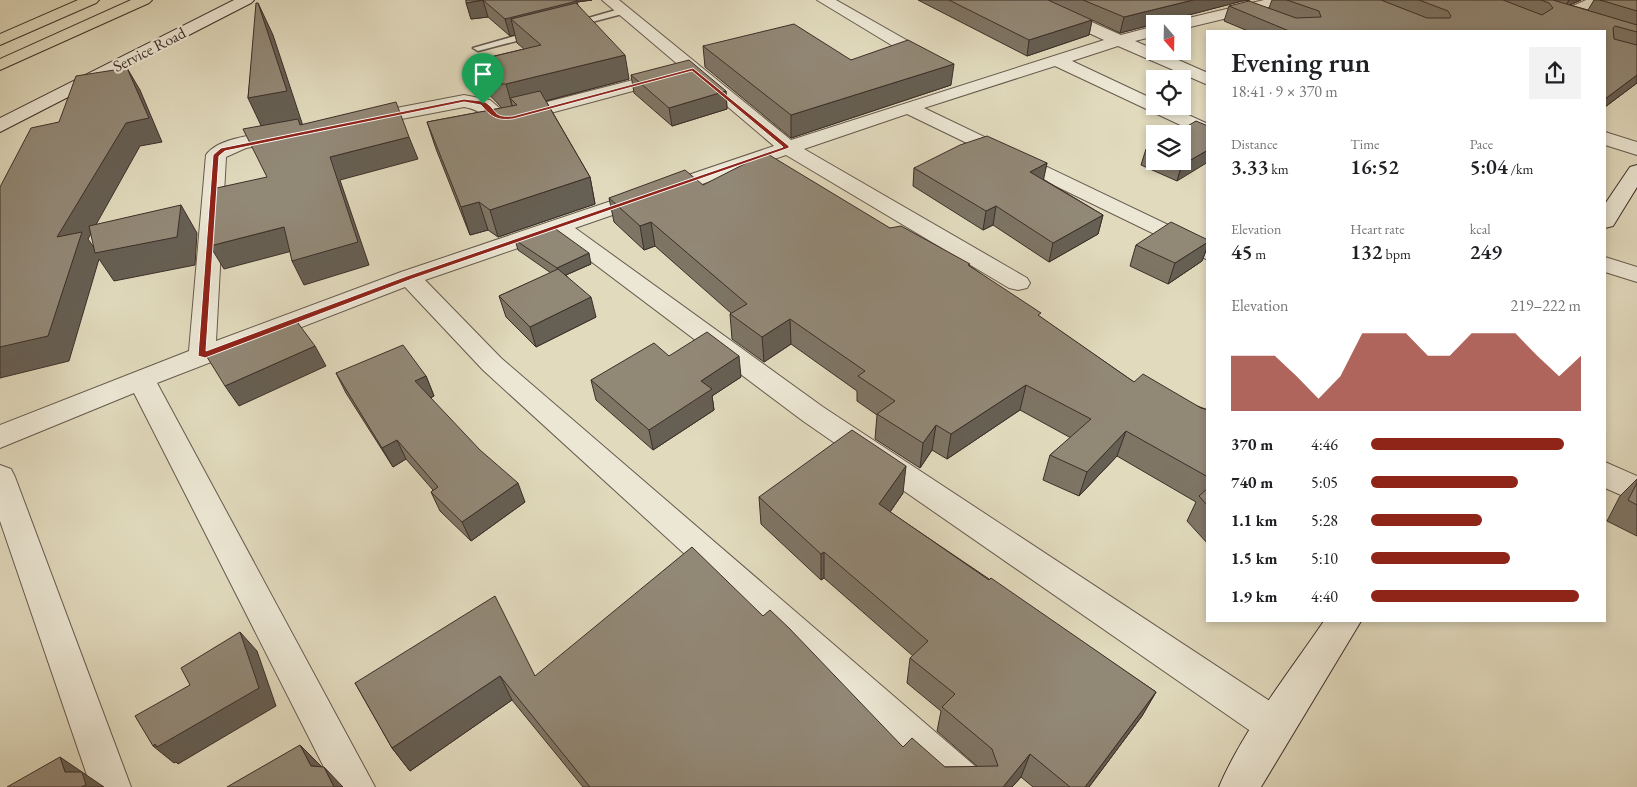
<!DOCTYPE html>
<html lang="en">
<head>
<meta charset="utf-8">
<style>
	body { margin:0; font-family:"EB Garamond",serif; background:#f2f2f2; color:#202124; height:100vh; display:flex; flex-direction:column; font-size:19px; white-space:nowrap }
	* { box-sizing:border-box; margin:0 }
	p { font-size:16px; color:#757577 }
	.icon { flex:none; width:28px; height:28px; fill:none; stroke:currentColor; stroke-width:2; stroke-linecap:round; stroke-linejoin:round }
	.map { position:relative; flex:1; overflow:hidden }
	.sheet { position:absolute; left:1206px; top:30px; width:400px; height:592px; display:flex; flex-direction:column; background:#fff; border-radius:0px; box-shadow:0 2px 8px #0003 }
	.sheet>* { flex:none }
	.needle { width:32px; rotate:160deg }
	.fabs { position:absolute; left:1146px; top:15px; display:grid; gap:10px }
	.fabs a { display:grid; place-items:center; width:45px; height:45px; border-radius:0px; background:#fff; box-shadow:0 2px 8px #0003; font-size:25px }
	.pin { position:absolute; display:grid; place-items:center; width:42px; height:42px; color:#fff; margin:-51px -21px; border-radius:50% 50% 50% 0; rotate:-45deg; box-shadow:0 0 5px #0007 }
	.pin .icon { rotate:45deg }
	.round { display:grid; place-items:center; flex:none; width:52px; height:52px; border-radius:0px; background:#f2f2f2 }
	.summary { display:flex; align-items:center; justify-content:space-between; height:85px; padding:0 25px }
	h1 { font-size:28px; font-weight:600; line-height:38px }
	.stats { display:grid; grid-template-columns:repeat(3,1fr); gap:8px; height:85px; padding:5px 25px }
	.stats div { display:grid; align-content:center }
	.stats b { font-size:21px; font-weight:600 }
	.stats small { font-size:14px; font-weight:400 }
	.stats p { font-size:14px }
	.chart { height:140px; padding:10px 25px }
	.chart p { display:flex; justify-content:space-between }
	.chart svg { width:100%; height:90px; margin-top:5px; fill:#8f2418; opacity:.7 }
	ul { padding:0 25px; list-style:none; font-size:16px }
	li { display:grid; grid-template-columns:80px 60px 1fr; align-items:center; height:38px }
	li i { height:12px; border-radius:6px; background:#8f2418 }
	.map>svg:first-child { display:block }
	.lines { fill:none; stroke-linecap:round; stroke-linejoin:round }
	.lane-casing { stroke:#655a4e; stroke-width:3 }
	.street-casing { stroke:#655a4e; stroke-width:2 }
	.secondary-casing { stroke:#3c2f29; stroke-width:2 }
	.primary-casing { stroke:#3c2f29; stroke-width:2 }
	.lane { fill:#ece7d4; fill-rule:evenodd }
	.street { fill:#ece7d4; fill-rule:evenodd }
	.secondary { fill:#ece7d4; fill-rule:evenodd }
	.primary { fill:#e1dabd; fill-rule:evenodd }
	.wall { fill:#7e7565; stroke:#3c2f29 }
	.shaded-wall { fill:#665f53; stroke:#3c2f29 }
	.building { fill:#928876; stroke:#3c2f29 }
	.route { fill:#8f2418; stroke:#fff; fill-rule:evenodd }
	.labels { text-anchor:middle; stroke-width:4.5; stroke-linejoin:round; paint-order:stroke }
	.far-street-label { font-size:16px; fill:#3c2f29; stroke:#ece7d4 }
</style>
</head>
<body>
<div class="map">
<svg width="1637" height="787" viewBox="0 0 1637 787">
	<rect width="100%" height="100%" fill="#e1dabd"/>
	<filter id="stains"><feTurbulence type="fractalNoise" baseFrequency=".004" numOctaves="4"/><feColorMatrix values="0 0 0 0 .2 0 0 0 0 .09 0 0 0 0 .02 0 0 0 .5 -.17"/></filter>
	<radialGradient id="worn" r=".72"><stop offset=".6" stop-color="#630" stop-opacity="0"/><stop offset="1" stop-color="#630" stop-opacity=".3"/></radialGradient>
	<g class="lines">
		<g class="lane-casing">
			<path id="lane" d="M623,8L628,11L626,13L569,28L564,25Z
				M536,30L541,33L539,35L478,51L473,48Z"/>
		</g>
		<g class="street-casing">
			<path id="street" d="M602,0H619L791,140L1104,40L1024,3L1021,0H1042L1121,35L1155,26V36L1135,41L1208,73V85L1118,46L1072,61L1155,100V106H1169L1208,124V138L1055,66L924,108L1208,244V260L907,114L804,149L1027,278L1030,283L1027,288L1018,290L1009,288L786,155L575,228L823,407L1288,713L1294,726L1288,739L1275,744L1262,739L803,421L556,235L425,280L501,358L983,773L989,787H940L483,370L405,287L157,383L375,787H334L134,393L0,448V425L189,351L206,155C219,136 264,134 286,130L293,132L296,136L293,140L246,148L226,157L216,341L401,272L774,146Z
				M817,0H836L938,58L941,62L938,66H926Z
				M1264,0H1292L1289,3L1182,29V24H1174L1176,21Z
				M1586,0H1607L1604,3L1572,18H1560L1558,15L1560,12Z
				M668,71L674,72L677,76L674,80L513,123C489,125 485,110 464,107L365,126L358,124L355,120L358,116L365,114L464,95L490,100L503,111H512Z
				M1605,132L1637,142V155L1605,145Z
				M1605,257L1637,267V282L1605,272Z
				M1605,462L1637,476V502L1605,488Z
				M0,465L11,469L15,477L131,787H91L0,521Z"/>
		</g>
		<g class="secondary-casing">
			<path id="secondary" d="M234,0H254L251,3L0,132V118Z
				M1637,165V187L1613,226L1605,228V204L1630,167Z
				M1324,621H1361L1261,787H1219C1242,732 1290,671 1324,621Z"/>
		</g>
		<g class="primary-casing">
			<path id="primary" d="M78,0H99L96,3L0,45V34Z
				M131,0H152L149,3L0,70V59Z"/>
		</g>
		<use href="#lane" class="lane"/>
		<use href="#street" class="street"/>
		<use href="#secondary" class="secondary"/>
		<use href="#primary" class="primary"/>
	</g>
	<path class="wall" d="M466,0H592L577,2L578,5L629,79L546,101L590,177L595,204L498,237L488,230L470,235L436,149L427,122L502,108L481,86L474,61L524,49L517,43L515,35L510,36L488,17L471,19Z
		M918,0H1250L1242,1L1120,33L1092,20L1089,35L1027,56Z
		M1272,0H1381L1383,1V0H1581L1570,5L1588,10L1594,0H1637V83L1605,107V31H1248L1224,21L1229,6L1269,8Z
		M703,46L851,60L951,85L791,138L705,67Z
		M631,75L726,91L727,109L672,126L634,93Z
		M1196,121L1177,181L1141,165L1146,149L1155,144V161H1182Z
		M1047,163L1043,179L1103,215L1098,234L1049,262L993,225L983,230L913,186L914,168Z
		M703,185L890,228L970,266L1040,317L1134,382L1208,410V544L1187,521L1196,502L1117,456L1079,496L1043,480L1050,455L1071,438L1020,410L947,459L932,450L920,468L875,439L877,415L857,401V391L791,344L764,362L732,339L730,314L731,313L655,246L644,250L614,222L609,198Z
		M515,240L591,264L566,275L596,317L536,347L506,317L499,296L551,273L518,250Z
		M1208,240V245L1202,261L1168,284L1130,266L1136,245Z
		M669,356L741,377L712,396L714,410L653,450L596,400L591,380Z
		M336,373L426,376L434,396L430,398L525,502L471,541L440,511L431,492L433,490L406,459L393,467L346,393Z
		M1637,479V536L1607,521L1620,496Z
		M903,493L890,512L1156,692L1142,716L1089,787H1033L1021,777L1012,787H583L512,700L410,771L392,748L355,683L535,676L763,616L903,747L945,767H978L937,731L941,711L907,683L910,658L913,656L824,578L821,580L761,524L759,497Z"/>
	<path class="shaded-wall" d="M483,0L488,17L471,19L466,3Z
		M564,0H592L577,2L580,18L511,19L515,35L510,36L505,19Z
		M1193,0H1250L1242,1L1120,33L1124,17Z
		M1569,0H1581L1565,7Z
		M258,3L273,35L303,126L265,134L248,98Z
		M1092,20L1089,35L1027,56L1029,40Z
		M625,55L629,79L518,108L517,105L510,98L513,109L506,84Z
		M954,64L951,85L791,138V115Z
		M127,68L140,90L162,142L140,146L88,239L97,252L181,205L197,233L195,265L114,281L99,259L69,361L0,378V347Z
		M1637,75V83L1605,107V99Z
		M726,91L727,109L672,126L669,108Z
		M409,137L418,159L340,180L369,265L304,285L292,261L330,157Z
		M1208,150V162L1177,181L1182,165Z
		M1047,163L1043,182L1030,172Z
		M590,177L595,204L498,237L490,210Z
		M479,202L488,230L470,235L461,207Z
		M996,206L993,225L983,230L986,211Z
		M1103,215L1098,234L1049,262L1053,243Z
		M651,222L655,246L644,250L640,226Z
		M284,227L296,250L224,269L210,246Z
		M1208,242V245L1202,261L1168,284L1175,263Z
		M589,253L591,264L559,278L557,268Z
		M591,297L596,317L536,347L530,327Z
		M790,319L791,344L764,362L762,337Z
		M315,346L326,366L239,406L225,386Z
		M739,356L741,377L712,396L714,410L653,450L649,430L701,381Z
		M426,376L434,396L424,401L415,381Z
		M1026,385L1020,410L947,459L951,434Z
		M936,425L932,450L920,468L923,443Z
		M1126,431L1117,456L1079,496L1087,472Z
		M397,440L406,459L393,467L382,448Z
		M906,466L903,493L877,531L879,504Z
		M518,483L525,502L471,541L462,522Z
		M824,552V578L821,580V554Z
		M240,632L257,651L276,706L178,764L176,762L174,763L153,746Z
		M500,676L512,700L410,771L392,748Z
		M1156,692L1142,716L1089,787H1085Z
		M300,745L322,767L311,766Z
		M1030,754L1021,777L1012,787H1003Z
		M60,757L104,787H81L65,772Z
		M324,767L343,787H334Z"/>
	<path class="building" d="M466,0H576L577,1L505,19L483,0L466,3Z
		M949,0H1048L1092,20L1029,40Z
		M1083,0H1193L1124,17Z
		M1287,0H1381L1427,18H1450L1451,16L1448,11L1419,0H1503L1542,15L1553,8L1549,3L1541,0H1553L1637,25V32L1615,26L1613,28L1614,39L1637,45V75L1605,99V31H1289L1229,6L1249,1L1296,18L1321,17L1319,11Z
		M1600,0H1637V11Z
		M256,3H258L287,91L248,98Z
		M576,3L625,55L506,84H497L474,61L541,45L511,19Z
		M794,24L851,60L908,40L954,64L791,115L703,46Z
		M689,60L726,91L669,108L631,75Z
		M127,68L149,118L126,123L57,237L82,232L48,336L0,347V187L31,128L59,122L76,76Z
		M540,91L590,177L490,210L479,202L461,207L427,122L517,105L510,98Z
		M396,102L409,137L330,157L358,242L292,261L284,227L210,246L212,189L267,177L243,129L298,119L300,125Z
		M1196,121L1208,126V150L1182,165L1174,161H1182V134H1174Z
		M987,136L1047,163L1030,172L1103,215L1053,243L996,206L986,211L914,168L960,145Z
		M1155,144V153L1146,149Z
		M766,153L890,228L901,226L970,264L968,265L1041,313L1038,315L1134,382L1143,374L1201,408L1208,410V477L1126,431L1087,472L1050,455L1091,419L1026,385L951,434L936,425L923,443L877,414L895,401L858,376L865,371L790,319L762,337L730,314L747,304L651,222L640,226L609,198L685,170L703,185Z
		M181,205L177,237L95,253L89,226Z
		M1171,222L1208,240V242L1175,263L1136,245Z
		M553,227L589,253L557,268L515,240Z
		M558,269L591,297L530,327L499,296Z
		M295,319L315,346L225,386L207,357Z
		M707,332L739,356L701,381L712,389L649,430L591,380L654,343L669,356Z
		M403,345L426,376L415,381L480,450L518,483L462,522L431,492L438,487L397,440L382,448L336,373Z
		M852,430L906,466L879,504L989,580L991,578L1156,692L1085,787H1070L1030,754L1003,787H589H590L500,676L392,748L355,683L495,596L535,676L692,547L763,616L770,610L789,628L903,747L912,738L945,767L998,766L992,749L942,707L955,694L910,658L928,641L824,552L821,554L759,497Z
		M1637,483V505L1628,500Z
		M1208,488V506L1199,496Z
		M240,632L259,688L157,747L155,744L153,746L135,716L190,685L181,668Z
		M300,745L311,766L324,767L334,787H227Z
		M60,757L65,772H82L86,785L81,787H7Z"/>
	<path class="route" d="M693,68L789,146V148L412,279L205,358L198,356L213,155L221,148L464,99C470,100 479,100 485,102C498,110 492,118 513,116ZM692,71L783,147L407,276L206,351L219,156L225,151L464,102L481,105C491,117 497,121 513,119Z"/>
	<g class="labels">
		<g class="far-street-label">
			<text transform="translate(149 49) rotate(-27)" y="6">Service Road</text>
		</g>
	</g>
	<rect width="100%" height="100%" filter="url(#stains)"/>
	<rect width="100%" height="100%" fill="url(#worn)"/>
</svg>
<div class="fabs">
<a><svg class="needle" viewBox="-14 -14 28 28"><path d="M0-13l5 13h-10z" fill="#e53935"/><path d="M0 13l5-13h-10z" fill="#757577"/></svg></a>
<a><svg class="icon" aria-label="locate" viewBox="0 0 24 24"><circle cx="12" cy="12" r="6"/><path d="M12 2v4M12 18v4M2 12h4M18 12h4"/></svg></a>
<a><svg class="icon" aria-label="layers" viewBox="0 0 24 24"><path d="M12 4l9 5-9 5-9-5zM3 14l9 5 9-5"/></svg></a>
</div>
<div class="pin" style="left:483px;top:104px;background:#1e9e55"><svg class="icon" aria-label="arrive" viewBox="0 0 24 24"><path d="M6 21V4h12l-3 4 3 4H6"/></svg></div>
<section class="sheet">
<div class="summary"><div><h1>Evening run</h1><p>18:41 · 9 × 370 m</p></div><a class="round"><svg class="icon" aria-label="share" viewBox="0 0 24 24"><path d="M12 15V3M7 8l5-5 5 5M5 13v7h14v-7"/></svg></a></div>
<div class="stats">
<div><p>Distance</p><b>3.33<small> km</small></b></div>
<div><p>Time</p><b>16:52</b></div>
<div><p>Pace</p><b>5:04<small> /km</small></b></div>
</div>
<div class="stats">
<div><p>Elevation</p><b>45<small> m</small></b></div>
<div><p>Heart rate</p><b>132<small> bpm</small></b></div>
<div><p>kcal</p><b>249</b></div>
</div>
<div class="chart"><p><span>Elevation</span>219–222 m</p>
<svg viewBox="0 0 160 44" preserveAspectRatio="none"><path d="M0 44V17L10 17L20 17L30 27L40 38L50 27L60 6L70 6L80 6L90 17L100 17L110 6L120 6L130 6L140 17L150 27L160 17V44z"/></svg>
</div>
<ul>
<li><b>370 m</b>4:46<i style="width:92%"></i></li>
<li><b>740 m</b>5:05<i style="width:70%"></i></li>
<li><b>1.1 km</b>5:28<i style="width:53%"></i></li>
<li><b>1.5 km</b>5:10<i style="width:66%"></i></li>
<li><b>1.9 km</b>4:40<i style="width:99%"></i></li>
</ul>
</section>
</div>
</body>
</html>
